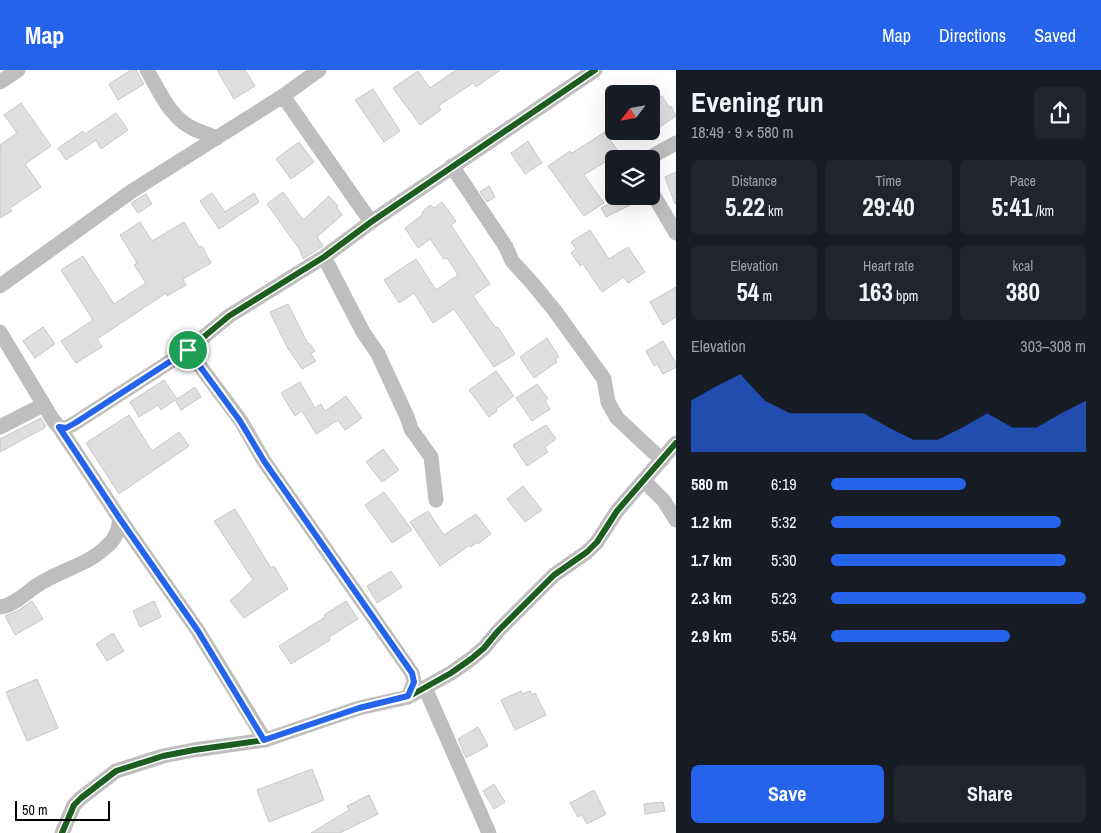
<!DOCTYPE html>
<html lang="en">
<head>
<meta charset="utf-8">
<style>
	body { margin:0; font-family:"Archivo Narrow",sans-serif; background:#20242c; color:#f1f3f6; height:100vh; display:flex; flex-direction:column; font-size:19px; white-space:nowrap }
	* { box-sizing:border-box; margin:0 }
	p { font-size:16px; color:#9ea1a6 }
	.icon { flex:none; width:28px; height:28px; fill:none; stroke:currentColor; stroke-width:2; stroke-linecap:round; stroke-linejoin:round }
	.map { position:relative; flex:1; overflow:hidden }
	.drawer { display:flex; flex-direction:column; background:#171b24; width:425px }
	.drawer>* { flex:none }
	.needle { width:32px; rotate:239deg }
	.controls { position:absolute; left:605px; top:15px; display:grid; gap:10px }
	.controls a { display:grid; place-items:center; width:55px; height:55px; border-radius:8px; background:#171b24; box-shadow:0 5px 20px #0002; font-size:25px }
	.scale { position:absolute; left:15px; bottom:12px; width:95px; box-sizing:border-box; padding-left:5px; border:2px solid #000; border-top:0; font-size:14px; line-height:18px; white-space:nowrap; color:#000; -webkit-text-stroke:4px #fff; paint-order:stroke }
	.pin { position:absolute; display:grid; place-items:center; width:42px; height:42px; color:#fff; margin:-21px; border:2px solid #fff; border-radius:50%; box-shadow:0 1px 5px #0007 }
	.round { display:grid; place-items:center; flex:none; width:52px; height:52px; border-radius:8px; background:#20242c }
	.headline { display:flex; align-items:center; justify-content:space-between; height:85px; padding:0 15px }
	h1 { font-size:28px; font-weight:700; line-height:38px }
	.stats { display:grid; grid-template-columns:repeat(3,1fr); gap:8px; height:85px; padding:5px 15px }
	.stats div { display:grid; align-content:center; border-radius:8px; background:#20242c; text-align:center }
	.stats b { font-size:25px; font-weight:700 }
	.stats small { font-size:14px; font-weight:400 }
	.stats p { font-size:14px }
	.chart { height:140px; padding:10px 15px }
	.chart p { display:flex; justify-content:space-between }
	.chart svg { width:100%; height:90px; margin-top:5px; fill:#2563eb; opacity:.7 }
	.button { display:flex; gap:10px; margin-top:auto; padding:10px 15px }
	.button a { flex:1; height:58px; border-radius:8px; background:#2563eb; color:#fff; font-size:20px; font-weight:700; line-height:58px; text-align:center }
	.button a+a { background:#20242c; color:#f1f3f6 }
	ul { padding:0 15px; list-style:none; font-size:16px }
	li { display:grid; grid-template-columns:80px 60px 1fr; align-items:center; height:38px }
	li i { height:12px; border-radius:6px; background:#2563eb }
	header { display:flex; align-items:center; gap:30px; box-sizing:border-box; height:70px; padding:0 25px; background:#2563eb; color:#fff }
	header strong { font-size:24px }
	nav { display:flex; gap:28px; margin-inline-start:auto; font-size:18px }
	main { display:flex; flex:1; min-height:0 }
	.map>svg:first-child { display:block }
	.building { fill:#dfdfdf; stroke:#c7c7c7 }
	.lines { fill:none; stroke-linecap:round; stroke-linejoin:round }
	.minor { stroke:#bebebe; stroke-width:15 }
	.cycleway-casing { stroke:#fff; stroke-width:9 }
	.cycleway { stroke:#1b5e20; stroke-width:6 }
	.route-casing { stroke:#fff; stroke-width:10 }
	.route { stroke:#2563eb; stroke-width:6 }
</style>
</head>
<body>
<header>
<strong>Map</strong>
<nav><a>Map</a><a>Directions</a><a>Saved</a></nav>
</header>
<main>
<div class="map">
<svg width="676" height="763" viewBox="0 0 676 763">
	<rect width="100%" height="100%" fill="#fff"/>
	<path class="building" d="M131,0H136L144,14L118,30L109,14Z
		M217,0H245L255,16L234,29Z
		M456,0H500L476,17L473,13L438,36L441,40L420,55L393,18L418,1L430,18Z
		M373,19L400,61L384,72L355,30Z
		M662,26L669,37L671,36L676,46L651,63V34Z
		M21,33L51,76L25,94L41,117L10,138L12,141L0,148V75L17,63L4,45Z
		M116,43L128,60L101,79L96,70L66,90L58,78L83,61L85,64Z
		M605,62L619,83L584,105L604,133L584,146L548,96L570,81L572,83Z
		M528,71L542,93L525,104L511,83Z
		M299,72L314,92L291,109L276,89Z
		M676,102V134H675L665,107Z
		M489,116L495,127L487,132L480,122Z
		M283,122L303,150L329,126L338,136L336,137L342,145L317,167L323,176L303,189L300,180L267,134Z
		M212,123L225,142L254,123L259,132L219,159L200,131Z
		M146,124L152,134L138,143L131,133Z
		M624,126H643L644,128L606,147L601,138Z
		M442,132L456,151L451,155L490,214L473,226L496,258L498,257L515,284L494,297L454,239L433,253L414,223L399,233L384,210L416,189L436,220L458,205L447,188L444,189L430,169L418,178L405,158L423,144L422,142L430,135L434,138Z
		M140,152L152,171L184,152L199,177L202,176L211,193L183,209L186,215L167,226L166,223L97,269L102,277L76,293L61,271L93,250L61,200L83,186L114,234L146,213L134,195L137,193L120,165Z
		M590,160L609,189L628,177L645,202L628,213L624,207L602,222L583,194L580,196L571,183L576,179L571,172Z
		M676,217V247L663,255L650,232Z
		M288,234L308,274L309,273L315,281L311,284L316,291L302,299L287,277L270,242Z
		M43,257L55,274L35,288L23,271Z
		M547,268L559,287L555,289L557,292L534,308L520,287Z
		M663,271L676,293V297L663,304L657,294L654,296L646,281Z
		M496,301L514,326L496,339L497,341L489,347L469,320Z
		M164,310L177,329L195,317L201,327L181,340L175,330L161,340L158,335L139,347L130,332Z
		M300,312L315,338L321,334L325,341L346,326L362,348L345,360L338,350L316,364L302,341L295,346L281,323Z
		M537,314L548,329L545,331L550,339L532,351L516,328Z
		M129,345L152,381L179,362L189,376L119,424L86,373Z
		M41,348L46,357L0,382V369Z
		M546,355L556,369L545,377L548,382L527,396L513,375Z
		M383,379L399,400L382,412L366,392Z
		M523,416L542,440L525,452L507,429Z
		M384,422L412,460L392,473L365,435Z
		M235,439L271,498L274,496L288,519L244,548L230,531L253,510L214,451Z
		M428,441L444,465L476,444L491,464L478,474L477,472L471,477L470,475L440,496L410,452Z
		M391,501L402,517L377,533L367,516Z
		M32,531L43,549L15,565L5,546L19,540Z
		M154,531L161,547L140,557L133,541Z
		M346,531L358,549L329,567L330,570L291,594L279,576L325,547L324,545Z
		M113,563L124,581L107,591L96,574Z
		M37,609L58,658L27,671L6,622Z
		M521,621L522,624L530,621L532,625L535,623L546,645L515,660L501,630Z
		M478,657L488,676L466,688L458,669Z
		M312,699L324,730L269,752L257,720Z
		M494,714L505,732L494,739L483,721Z
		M594,720L606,744L587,754L582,745L578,747L570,733Z
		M369,725L378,744L340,763H311L349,740L347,736Z
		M663,732L665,741L645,744L644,734Z"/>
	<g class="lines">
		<path class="minor" d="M147,0C160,22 170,48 194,59C201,62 209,65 217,68
			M0,12L18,0
			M283,26L371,152
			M647,89L676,73
			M452,96L506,177L512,191L533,214L555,241L604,309L608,332L617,348L662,390
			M651,121L676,163
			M324,187L363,262L378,284L408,349L411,359L431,387L436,430
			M0,216L132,121L283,26L319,0
			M0,262L53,350L59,357L120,449L198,561L265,670
			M188,280L241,351L264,391L412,603L414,612L408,627
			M0,357L43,335
			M59,357L66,358L75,353L188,280L229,246L324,187L371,152L595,0
			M644,411L664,431L676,450
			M0,537C13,536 26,523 36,516C59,500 87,496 107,476C116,469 118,460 120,449
			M425,618L489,763
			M62,763L74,735L81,728L116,701L163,686L194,680L265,670L359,638L408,627L451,603L471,589L484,578L498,561L554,505L587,482L597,472L617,441L676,373"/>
		<g class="cycleway-casing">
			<path id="cycleway" d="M59,357L66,358L75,353L188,280L229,246L324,187L371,152L595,0
				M62,763L74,735L81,728L116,701L163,686L194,680L265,670L359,638L408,627L451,603L471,589L484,578L498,561L554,505L587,482L597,472L617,441L676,373"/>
		</g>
		<use href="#cycleway" class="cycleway"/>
	</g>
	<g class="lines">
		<g class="route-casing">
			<path id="route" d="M188,280L240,351L264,391L412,603L414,612L408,626L359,638L264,670L198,561L120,449L59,357L66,358L75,353Z"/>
		</g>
		<use href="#route" class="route"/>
	</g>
</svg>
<div class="controls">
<a><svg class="needle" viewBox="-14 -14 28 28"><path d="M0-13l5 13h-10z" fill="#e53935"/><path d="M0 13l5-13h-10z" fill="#9ea1a6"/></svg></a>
<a><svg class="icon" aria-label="layers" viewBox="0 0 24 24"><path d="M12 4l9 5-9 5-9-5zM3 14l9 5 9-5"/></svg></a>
</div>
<div class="scale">50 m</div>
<div class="pin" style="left:188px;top:280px;background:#1e9e55"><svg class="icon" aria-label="arrive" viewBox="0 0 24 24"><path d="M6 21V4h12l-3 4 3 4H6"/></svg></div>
</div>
<section class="drawer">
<div class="headline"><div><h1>Evening run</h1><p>18:49 · 9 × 580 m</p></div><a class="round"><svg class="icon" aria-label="share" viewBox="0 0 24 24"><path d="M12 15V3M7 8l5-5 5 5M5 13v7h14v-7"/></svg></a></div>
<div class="stats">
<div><p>Distance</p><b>5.22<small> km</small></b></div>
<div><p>Time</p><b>29:40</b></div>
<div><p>Pace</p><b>5:41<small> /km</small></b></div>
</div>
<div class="stats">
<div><p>Elevation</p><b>54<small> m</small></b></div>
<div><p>Heart rate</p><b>163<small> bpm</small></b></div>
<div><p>kcal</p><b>380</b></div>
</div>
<div class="chart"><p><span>Elevation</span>303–308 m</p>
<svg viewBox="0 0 160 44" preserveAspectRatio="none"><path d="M0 44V19L10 12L20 6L30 19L40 25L50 25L60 25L70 25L80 32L90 38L100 38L110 32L120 25L130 32L140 32L150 25L160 19V44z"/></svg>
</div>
<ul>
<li><b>580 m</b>6:19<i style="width:53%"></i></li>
<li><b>1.2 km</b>5:32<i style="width:90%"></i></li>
<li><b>1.7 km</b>5:30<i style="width:92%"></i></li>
<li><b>2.3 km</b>5:23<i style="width:100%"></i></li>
<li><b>2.9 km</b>5:54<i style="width:70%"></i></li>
</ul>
<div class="button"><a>Save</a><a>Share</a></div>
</section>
</main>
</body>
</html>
